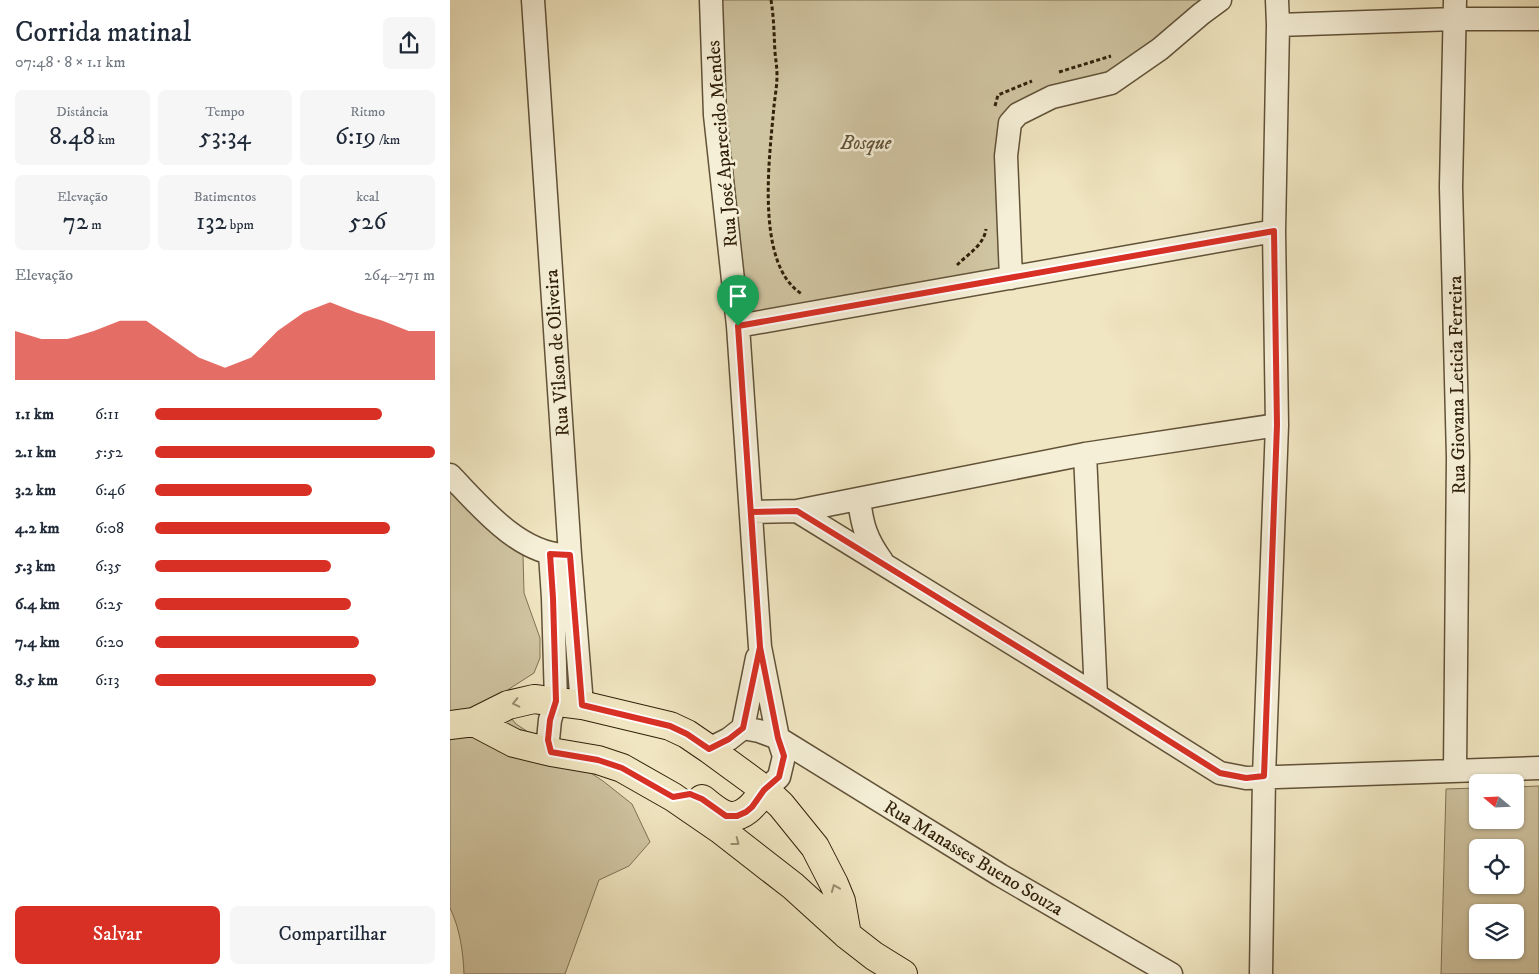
<!DOCTYPE html>
<html lang="pt">
<head>
<meta charset="utf-8">
<style>
	body { margin:0; font-family:"IM FELL DW Pica",serif; background:#f6f6f7; color:#1f2937; height:100vh; display:flex; flex-direction:column; font-size:19px; white-space:nowrap }
	* { box-sizing:border-box; margin:0 }
	p { font-size:16px; color:#747a83 }
	.icon { flex:none; width:28px; height:28px; fill:none; stroke:currentColor; stroke-width:2; stroke-linecap:round; stroke-linejoin:round }
	.map { position:relative; flex:1; overflow:hidden }
	.side { display:flex; flex-direction:column; background:#fff; width:450px }
	.side>* { flex:none }
	.needle { width:32px; rotate:289deg }
	.fabs { position:absolute; left:1019px; top:774px; display:grid; gap:10px }
	.fabs a { display:grid; place-items:center; width:55px; height:55px; border-radius:8px; background:#fff; box-shadow:0 1px 4px #0004; font-size:25px }
	.pin { position:absolute; display:grid; place-items:center; width:42px; height:42px; color:#fff; margin:-51px -21px; border-radius:50% 50% 50% 0; rotate:-45deg; box-shadow:0 0 5px #0007 }
	.pin .icon { rotate:45deg }
	.round { display:grid; place-items:center; flex:none; width:52px; height:52px; border-radius:8px; background:#f6f6f7 }
	.overview { display:flex; align-items:center; justify-content:space-between; height:85px; padding:0 15px }
	h1 { font-size:28px; font-weight:600; line-height:38px }
	.metrics { display:grid; grid-template-columns:repeat(3,1fr); gap:8px; height:85px; padding:5px 15px }
	.metrics div { display:grid; align-content:center; border-radius:8px; background:#f6f6f7; text-align:center }
	.metrics b { font-size:25px; font-weight:600 }
	.metrics small { font-size:14px; font-weight:400 }
	.metrics p { font-size:14px }
	.chart { height:140px; padding:10px 15px }
	.chart p { display:flex; justify-content:space-between }
	.chart svg { width:100%; height:90px; margin-top:5px; fill:#d93025; opacity:.7 }
	.cta { display:flex; gap:10px; margin-top:auto; padding:10px 15px }
	.cta a { flex:1; height:58px; border-radius:8px; background:#d93025; color:#fff; font-size:20px; font-weight:600; line-height:58px; text-align:center }
	.cta a+a { background:#f6f6f7; color:#1f2937 }
	ul { padding:0 15px; list-style:none; font-size:16px }
	li { display:grid; grid-template-columns:80px 60px 1fr; align-items:center; height:38px }
	li i { height:12px; border-radius:6px; background:#d93025 }
	main { display:flex; flex:1; min-height:0 }
	.map>svg:first-child { display:block }
	.green { fill:#d0c5a2; stroke:#807356; fill-rule:evenodd }
	.lines { fill:none; stroke-linecap:round; stroke-linejoin:round }
	.minor-casing { stroke:#615238; stroke-width:25 }
	.major-casing { stroke:#31210a; stroke-width:30 }
	.path { stroke:#31210a; stroke-width:3; stroke-dasharray:4 2.5; stroke-linecap:butt }
	.minor { stroke:#f5efd7; stroke-width:22 }
	.major { stroke:#f0e6c1; stroke-width:28 }
	.oneway { stroke:#9a8d6f }
	.route-casing { stroke:#fff; stroke-width:10 }
	.route { stroke:#d93025; stroke-width:6 }
	.labels { text-anchor:middle; stroke-width:5; stroke-linejoin:round; paint-order:stroke }
	.park-label { font-size:19px; font-style:italic; fill:#615238; stroke:#f5efd7 }
	.street-label { font-size:19px; fill:#31210a; stroke:#f5efd7 }
</style>
</head>
<body>
<main>
<section class="side">
<div class="overview"><div><h1>Corrida matinal</h1><p>07:48 · 8 × 1.1 km</p></div><a class="round"><svg class="icon" aria-label="share" viewBox="0 0 24 24"><path d="M12 15V3M7 8l5-5 5 5M5 13v7h14v-7"/></svg></a></div>
<div class="metrics">
<div><p>Distância</p><b>8.48<small> km</small></b></div>
<div><p>Tempo</p><b>53:34</b></div>
<div><p>Ritmo</p><b>6:19<small> /km</small></b></div>
</div>
<div class="metrics">
<div><p>Elevação</p><b>72<small> m</small></b></div>
<div><p>Batimentos</p><b>132<small> bpm</small></b></div>
<div><p>kcal</p><b>526</b></div>
</div>
<div class="chart"><p><span>Elevação</span>264–271 m</p>
<svg viewBox="0 0 160 44" preserveAspectRatio="none"><path d="M0 44V20L10 24L20 24L30 20L40 15L50 15L60 24L70 33L80 38L90 33L100 20L110 11L120 6L130 11L140 15L150 20L160 20V44z"/></svg>
</div>
<ul>
<li><b>1.1 km</b>6:11<i style="width:81%"></i></li>
<li><b>2.1 km</b>5:52<i style="width:100%"></i></li>
<li><b>3.2 km</b>6:46<i style="width:56%"></i></li>
<li><b>4.2 km</b>6:08<i style="width:84%"></i></li>
<li><b>5.3 km</b>6:35<i style="width:63%"></i></li>
<li><b>6.4 km</b>6:25<i style="width:70%"></i></li>
<li><b>7.4 km</b>6:20<i style="width:73%"></i></li>
<li><b>8.5 km</b>6:13<i style="width:79%"></i></li>
</ul>
<div class="cta"><a>Salvar</a><a>Compartilhar</a></div>
</section>
<div class="map">
<svg width="1089" height="974" viewBox="0 0 1089 974">
	<rect width="100%" height="100%" fill="#f0e6c1"/>
	<filter id="stains"><feTurbulence type="fractalNoise" baseFrequency=".004" numOctaves="4"/><feColorMatrix values="0 0 0 0 .2 0 0 0 0 .09 0 0 0 0 .02 0 0 0 .5 -.17"/></filter>
	<radialGradient id="worn" r=".72"><stop offset=".6" stop-color="#630" stop-opacity="0"/><stop offset="1" stop-color="#630" stop-opacity=".3"/></radialGradient>
	<path class="green" d="M265,0H770L710,49L568,114L561,278L288,326Z
		M0,487L73,554L74,593L90,638V658L84,673L45,698L66,724L153,781L182,804L200,842L179,866L149,880L115,974H14C13,951 10,929 0,908Z
		M1089,786V974H991L996,789L1027,788L1028,820H1065V787ZM1028,848H1065V885H1028ZM1065,912V950H1028V912Z"/>
	<g class="lines">
		<g class="minor-casing">
			<path id="minor" d="M83,0L120,555L132,705
				M261,0L265,115L288,326L310,647L328,738L334,756L329,777L315,790
				M1005,0L1001,187L1008,457L1005,770
				M828,25L1005,19H1089
				M561,278L556,156L560,123L568,114L602,97L661,83L710,49L751,14L770,0
				M288,326L824,231
				M635,454L646,695
				M0,475C30,506 68,553 114,555
				M409,499C412,525 416,539 432,561
				M347,511L646,695L770,773L796,778L1089,768
				M301,512L347,511L635,454L827,425
				M100,554L103,598L106,701L100,720L98,740L101,752
				M293,728L309,731L328,738L550,875L721,974
				M259,749L279,739L293,728L307,658
				M811,974L814,776L827,425L824,231L828,25L827,0"/>
		</g>
		<g class="major-casing">
			<path id="major" d="M24,722L64,743L101,752L148,760L172,768L223,797L271,830L343,886L397,935L424,956L453,974
				M0,725L24,722L58,705L84,699L132,705L220,726L237,734L259,749L315,790L331,805L365,847L384,884L391,901L397,935
				M252,799C259,804 267,812 276,815C293,821 306,802 315,790"/>
		</g>
		<path class="path" d="M321,0C324,18 324,35 325,53C326,61 327,68 327,76C327,86 325,96 324,106C320,153 304,265 352,294
			M609,72L661,56
			M545,106L548,95L582,81
			M507,265C518,254 534,245 536,229"/>
		<use href="#minor" class="minor"/>
		<use href="#major" class="major"/>
	</g>
	<defs><path id="oneway-chevron" d="M-2-3.5L2.5 0L-2 3.5" fill="none" stroke-width="1.6" stroke-linecap="round" stroke-linejoin="round" transform="scale(1.25)"/></defs>
	<g class="oneway">
		<use href="#oneway-chevron" transform="translate(66 703) rotate(167)"/>
		<use href="#oneway-chevron" transform="translate(286 842) rotate(37)"/>
		<use href="#oneway-chevron" transform="translate(385 888) rotate(-112)"/>
	</g>
	<g class="lines">
		<g class="route-casing">
			<path id="route" d="M288,326L310,647L293,728L279,739L259,749L237,734L220,726L132,705L120,555L100,554L103,598L106,701L100,720L98,740L101,752L148,760L172,768L223,797L240,794L252,799L276,816H287L296,812L302,807L314,790L329,777L334,756L328,738L310,647L301,512L347,511L646,695L770,773L796,778L814,776L827,425L824,231L288,326"/>
		</g>
		<use href="#route" class="route"/>
	</g>
	<g class="labels">
		<g class="park-label">
			<text x="416" y="149">Bosque</text>
		</g>
		<g class="street-label">
			<text transform="translate(271 144) rotate(-95)" y="7">Rua José Aparecido Mendes</text>
			<text transform="translate(106 353) rotate(-94)" y="7">Rua Vilson de Oliveira</text>
			<text transform="translate(1006 385) rotate(-91)" y="7">Rua Giovana Leticia Ferreira</text>
			<text transform="translate(524 857) rotate(31)" y="7">Rua Manasses Bueno Souza</text>
		</g>
	</g>
	<rect width="100%" height="100%" filter="url(#stains)"/>
	<rect width="100%" height="100%" fill="url(#worn)"/>
</svg>
<div class="fabs">
<a><svg class="needle" viewBox="-14 -14 28 28"><path d="M0-13l5 13h-10z" fill="#e53935"/><path d="M0 13l5-13h-10z" fill="#747a83"/></svg></a>
<a><svg class="icon" aria-label="locate" viewBox="0 0 24 24"><circle cx="12" cy="12" r="6"/><path d="M12 2v4M12 18v4M2 12h4M18 12h4"/></svg></a>
<a><svg class="icon" aria-label="layers" viewBox="0 0 24 24"><path d="M12 4l9 5-9 5-9-5zM3 14l9 5 9-5"/></svg></a>
</div>
<div class="pin" style="left:288px;top:326px;background:#1e9e55"><svg class="icon" aria-label="arrive" viewBox="0 0 24 24"><path d="M6 21V4h12l-3 4 3 4H6"/></svg></div>
</div>
</main>
</body>
</html>
